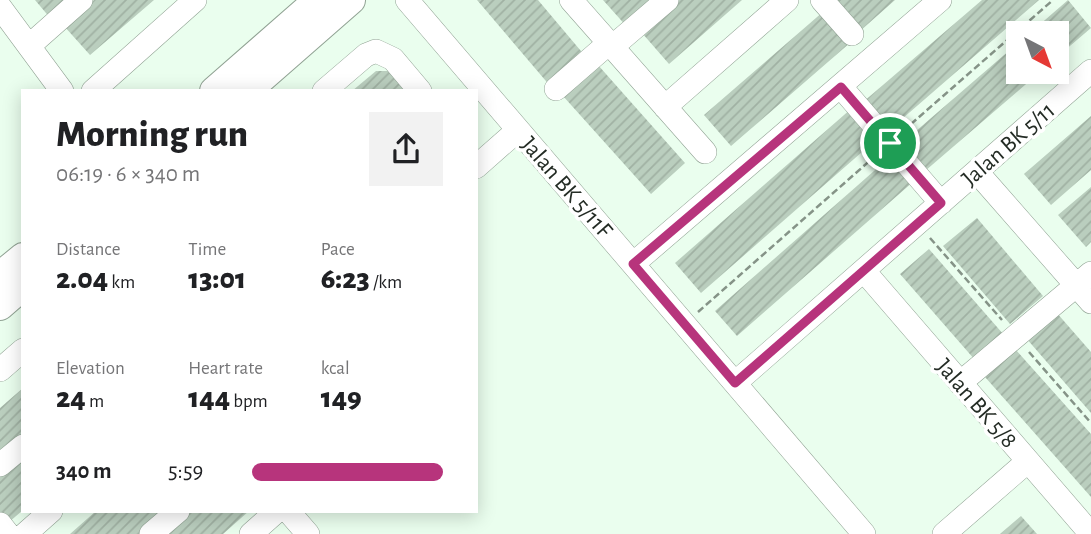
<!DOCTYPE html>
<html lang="en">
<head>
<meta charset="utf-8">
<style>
	body { margin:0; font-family:"Alegreya Sans",sans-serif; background:#f2f2f2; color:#202124; height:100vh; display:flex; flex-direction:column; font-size:26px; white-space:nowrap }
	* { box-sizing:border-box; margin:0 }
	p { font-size:23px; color:#757577 }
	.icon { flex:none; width:38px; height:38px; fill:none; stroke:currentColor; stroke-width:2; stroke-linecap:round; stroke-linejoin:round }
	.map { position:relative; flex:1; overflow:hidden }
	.drawer { position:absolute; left:21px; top:89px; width:457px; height:424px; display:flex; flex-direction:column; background:#fff; border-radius:0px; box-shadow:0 4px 18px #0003 }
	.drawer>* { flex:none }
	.needle { width:46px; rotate:139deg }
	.tools { position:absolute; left:1006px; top:21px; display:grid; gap:14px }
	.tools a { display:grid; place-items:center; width:63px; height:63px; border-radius:0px; background:#fff; box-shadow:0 4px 18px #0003; font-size:35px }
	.pin { position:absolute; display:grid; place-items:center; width:60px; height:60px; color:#fff; margin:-30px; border:4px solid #fff; border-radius:50%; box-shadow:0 2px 7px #0007 }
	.round { display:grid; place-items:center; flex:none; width:74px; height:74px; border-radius:0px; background:#f2f2f2 }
	.overview { display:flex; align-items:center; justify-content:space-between; height:119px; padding:0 35px }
	h1 { font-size:38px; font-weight:800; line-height:52px }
	.stats { display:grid; grid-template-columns:repeat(3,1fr); gap:10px; height:119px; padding:7px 35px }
	.stats div { display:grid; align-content:center }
	.stats b { font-size:30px; font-weight:800 }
	.stats small { font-size:19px; font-weight:400 }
	.stats p { font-size:19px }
	ul { padding:0 35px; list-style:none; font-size:23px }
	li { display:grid; grid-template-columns:112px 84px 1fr; align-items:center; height:52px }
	li i { height:18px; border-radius:9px; background:#b7347c }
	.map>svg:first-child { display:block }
	.building { fill:url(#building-hatch) }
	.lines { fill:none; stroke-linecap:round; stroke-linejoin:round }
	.minor-casing { stroke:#90a293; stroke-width:24 }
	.major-casing { stroke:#90a293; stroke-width:30 }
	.path { stroke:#859387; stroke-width:2.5; stroke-dasharray:7 3.5; stroke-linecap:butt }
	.minor { stroke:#fff; stroke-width:23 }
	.major { stroke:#fff; stroke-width:28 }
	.route-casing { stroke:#fff; stroke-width:14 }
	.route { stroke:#b7347c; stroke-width:9 }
	.labels { text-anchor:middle; stroke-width:7; stroke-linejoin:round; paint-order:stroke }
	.street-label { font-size:24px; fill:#242c25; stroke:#fff }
</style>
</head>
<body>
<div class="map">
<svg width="1091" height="534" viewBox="0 0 1091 534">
	<defs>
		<pattern id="building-hatch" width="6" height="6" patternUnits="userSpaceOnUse" patternTransform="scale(1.75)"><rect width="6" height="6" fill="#bacebe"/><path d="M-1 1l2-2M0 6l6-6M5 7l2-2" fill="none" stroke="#a0b1a3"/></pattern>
	</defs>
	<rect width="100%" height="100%" fill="#eafeee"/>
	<path class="building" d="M35,0H72L51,19Z
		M94,0H154L90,55L64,26Z
		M477,0H538L586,57L551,87Z
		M603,0H660L628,28Z
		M679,0H742L669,64L642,33Z
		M833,0H895L860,31Z
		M982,0H1039L887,132L862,103Z
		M1068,0L1091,28L1057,57V33H1030Z
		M824,11L851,42L731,146L704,115Z
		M1018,43V72H1040L925,171L901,144Z
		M598,65L685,163L651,194L563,96Z
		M376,71H391L408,91H352Z
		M852,108L878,138L701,293L675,263Z
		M1091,116V170L1051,205L1024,174Z
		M891,156L914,181L737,336L715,311Z
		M1091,187V242L1086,247L1058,215Z
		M977,218L1043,296L1010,324L943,246Z
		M929,249L1004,335L975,360L900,274Z
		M1056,312L1091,352V413L1026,338Z
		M1016,350L1091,434V497L985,377Z
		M23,388V443L0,463V408Z
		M23,455V510L8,523L0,513V474Z
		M96,511H169L143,534H70Z
		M184,511H249L223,534H158Z
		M1021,516L1037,534H1000Z"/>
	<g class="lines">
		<g class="minor-casing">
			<path id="minor" d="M407,0L864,534
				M571,0L705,152
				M822,0L852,34
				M0,7L62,91
				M29,46L81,0
				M612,47L667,0
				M841,87L941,203
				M556,89L609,43
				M93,91L195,0
				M324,91L366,55L376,51L393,59L420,91
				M665,107L787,0
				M476,167L518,130
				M977,172L1091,302
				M633,264L940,0
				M864,271L1091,534
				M0,370L23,350
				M735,383L1091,71
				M960,383L1091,273
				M0,465L23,446
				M288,511L308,534
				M0,524L8,534
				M25,534L51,511
				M151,534L178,511
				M251,534L277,511
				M944,534L1028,461"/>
		</g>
		<g class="major-casing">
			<path id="major" d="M214,91L318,0
				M247,91L351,0
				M0,276L23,257
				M0,306L23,286"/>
		</g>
		<path class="path" d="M903,131L1053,0
			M930,238L1002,320
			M698,312L874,157
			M1029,352L1091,423"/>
		<use href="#minor" class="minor"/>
		<use href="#major" class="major"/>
	</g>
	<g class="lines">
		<g class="route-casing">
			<path id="route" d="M841,87L941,203L735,383L633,264Z"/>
		</g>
		<use href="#route" class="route"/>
	</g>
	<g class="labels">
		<g class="street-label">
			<text transform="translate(1008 144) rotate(-41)" y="8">Jalan BK 5/11</text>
			<text transform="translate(567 187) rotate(49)" y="8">Jalan BK 5/11F</text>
			<text transform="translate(977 403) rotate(49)" y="8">Jalan BK 5/8</text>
		</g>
	</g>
</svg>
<div class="tools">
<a><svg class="needle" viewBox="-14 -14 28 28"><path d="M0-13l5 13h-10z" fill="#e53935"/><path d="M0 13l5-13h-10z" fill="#757577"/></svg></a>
</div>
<div class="pin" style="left:890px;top:143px;background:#1e9e55"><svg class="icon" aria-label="arrive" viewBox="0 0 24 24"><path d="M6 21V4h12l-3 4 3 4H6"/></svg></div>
<section class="drawer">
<div class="overview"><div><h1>Morning run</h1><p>06:19 · 6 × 340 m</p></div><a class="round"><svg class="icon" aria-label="share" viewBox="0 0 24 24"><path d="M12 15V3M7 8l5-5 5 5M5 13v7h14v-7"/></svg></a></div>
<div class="stats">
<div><p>Distance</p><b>2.04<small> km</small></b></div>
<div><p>Time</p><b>13:01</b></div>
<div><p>Pace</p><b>6:23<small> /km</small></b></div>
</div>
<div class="stats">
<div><p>Elevation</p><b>24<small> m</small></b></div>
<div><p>Heart rate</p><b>144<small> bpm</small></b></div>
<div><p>kcal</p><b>149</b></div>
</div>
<ul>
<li><b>340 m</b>5:59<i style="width:100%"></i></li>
</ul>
</section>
</div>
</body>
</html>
